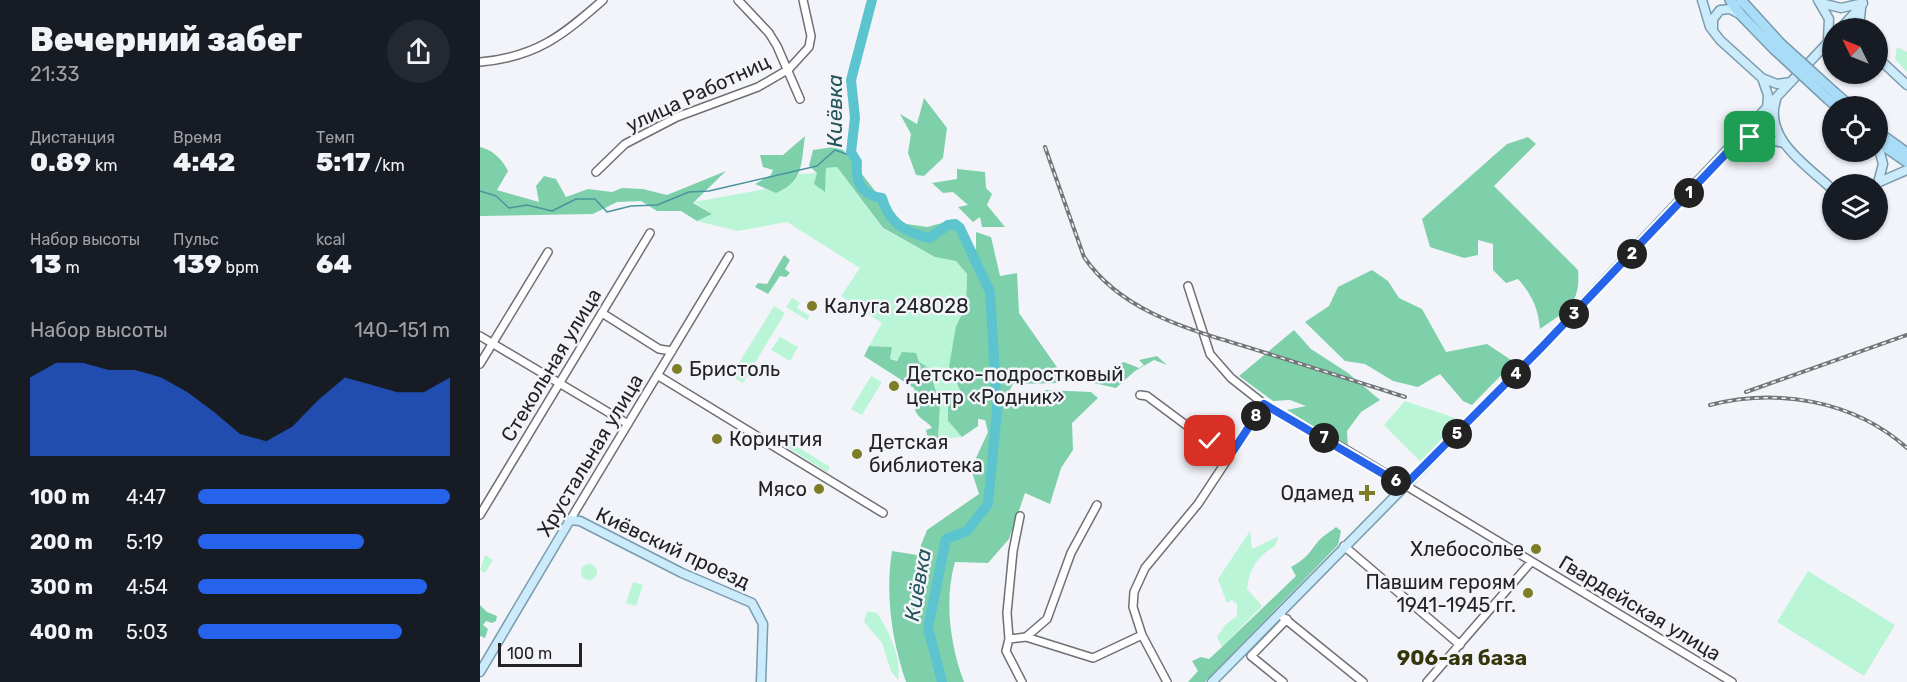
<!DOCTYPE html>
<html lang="ru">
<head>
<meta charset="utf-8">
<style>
	body { margin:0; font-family:Rubik,sans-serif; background:#242831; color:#f1f3f6; height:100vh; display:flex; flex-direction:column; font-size:22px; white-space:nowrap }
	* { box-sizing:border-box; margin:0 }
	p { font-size:20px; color:#9ea1a6 }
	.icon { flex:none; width:33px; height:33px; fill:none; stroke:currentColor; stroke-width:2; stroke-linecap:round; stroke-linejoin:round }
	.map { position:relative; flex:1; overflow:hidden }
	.side { display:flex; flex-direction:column; background:#171b24; width:480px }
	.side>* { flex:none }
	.needle { width:39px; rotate:313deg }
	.buttons { position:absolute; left:1342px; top:18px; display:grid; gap:12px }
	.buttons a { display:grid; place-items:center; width:66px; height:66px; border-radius:50%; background:#171b24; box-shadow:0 2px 4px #0004; font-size:30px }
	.scale { position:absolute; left:18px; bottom:15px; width:84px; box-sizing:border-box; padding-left:6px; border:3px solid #232325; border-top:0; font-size:16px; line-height:21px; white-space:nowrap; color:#232325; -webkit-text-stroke:4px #f2f4f9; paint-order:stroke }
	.pin { position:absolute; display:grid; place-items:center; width:51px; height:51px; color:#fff; margin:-26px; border-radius:12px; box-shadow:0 3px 9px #0006 }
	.km { position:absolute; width:30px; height:30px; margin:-15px; border-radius:50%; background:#222; color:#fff; font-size:16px; line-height:30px; text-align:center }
	.round { display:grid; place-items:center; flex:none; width:63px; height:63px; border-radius:32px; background:#242831 }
	.head { display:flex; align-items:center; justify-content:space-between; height:102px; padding:0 30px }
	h1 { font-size:33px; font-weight:800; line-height:45px }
	.metrics { display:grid; grid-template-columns:repeat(3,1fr); gap:9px; height:102px; padding:6px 30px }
	.metrics div { display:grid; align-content:center }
	.metrics b { font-size:26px; font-weight:800 }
	.metrics small { font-size:16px; font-weight:400 }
	.metrics p { font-size:16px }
	.chart { height:168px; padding:12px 30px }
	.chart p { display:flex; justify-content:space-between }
	.chart svg { width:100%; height:108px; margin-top:6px; fill:#2563eb; opacity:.7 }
	ul { padding:0 30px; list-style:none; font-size:20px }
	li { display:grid; grid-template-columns:96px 72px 1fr; align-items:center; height:45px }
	li i { height:15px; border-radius:8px; background:#2563eb }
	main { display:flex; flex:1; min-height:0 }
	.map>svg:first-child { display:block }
	.green { fill:#baf5d8 }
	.forest { fill:#7ed0aa }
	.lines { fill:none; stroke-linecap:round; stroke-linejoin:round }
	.stream { stroke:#4a949c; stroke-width:1.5 }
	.river { stroke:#5bc4cf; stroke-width:10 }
	.minor-casing { stroke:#6f7075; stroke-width:10 }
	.major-casing { stroke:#799bae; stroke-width:11 }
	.highway-casing { stroke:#799bae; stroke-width:12 }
	.minor { stroke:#fff; stroke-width:7 }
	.major { stroke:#cbeafa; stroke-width:8 }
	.highway { stroke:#a8dcf7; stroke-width:9 }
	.rail-casing { stroke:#747578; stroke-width:4 }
	.rail { stroke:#f2f4f9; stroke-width:1.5; stroke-dasharray:4.5; stroke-linecap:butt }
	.highway-bridge-casing { stroke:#799bae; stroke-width:12; stroke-linecap:butt }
	.highway-bridge { stroke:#a8dcf7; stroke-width:9 }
	.route-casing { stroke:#fff; stroke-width:12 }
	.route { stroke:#2563eb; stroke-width:8 }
	.poi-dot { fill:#7c7d25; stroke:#f2f4f9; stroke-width:2 }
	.labels { text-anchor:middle; stroke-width:5; stroke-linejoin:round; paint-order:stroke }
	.street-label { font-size:20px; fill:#232325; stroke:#f2f4f9 }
	.poi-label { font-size:20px; fill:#232325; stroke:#f2f4f9; text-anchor:start }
	.water-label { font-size:21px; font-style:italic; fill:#255458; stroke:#f2f4f9 }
	.neighbourhood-label { font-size:21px; font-weight:bold; fill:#36360c; stroke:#f2f4f9 }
</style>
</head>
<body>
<main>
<section class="side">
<div class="head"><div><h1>Вечерний забег</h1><p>21:33</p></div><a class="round"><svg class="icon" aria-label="share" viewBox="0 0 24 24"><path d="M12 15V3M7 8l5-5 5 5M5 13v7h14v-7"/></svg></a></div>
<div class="metrics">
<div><p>Дистанция</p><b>0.89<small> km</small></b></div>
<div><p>Время</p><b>4:42</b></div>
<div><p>Темп</p><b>5:17<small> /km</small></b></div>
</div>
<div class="metrics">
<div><p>Набор высоты</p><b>13<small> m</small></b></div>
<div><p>Пульс</p><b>139<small> bpm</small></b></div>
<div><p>kcal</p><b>64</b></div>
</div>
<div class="chart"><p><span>Набор высоты</span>140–151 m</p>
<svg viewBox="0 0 160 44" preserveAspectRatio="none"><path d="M0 44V12L10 6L20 6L30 9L40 9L50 12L60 18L70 26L80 35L90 38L100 32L110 21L120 12L130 15L140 18L150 18L160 12V44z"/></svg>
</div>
<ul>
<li><b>100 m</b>4:47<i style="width:100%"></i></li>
<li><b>200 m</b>5:19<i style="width:66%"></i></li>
<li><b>300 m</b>4:54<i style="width:91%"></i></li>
<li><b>400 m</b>5:03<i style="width:81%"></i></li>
</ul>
</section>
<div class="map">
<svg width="1427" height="682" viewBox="0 0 1427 682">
	<rect width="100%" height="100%" fill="#f2f4f9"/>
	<path class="green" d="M1417,47L1427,52V72L1415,59Z
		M357,167L403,229L455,257L476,261L487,274L486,306L476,326L481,393L468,398V421L482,437L458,439L460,406L449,368L439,362L410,359L412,347L389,346L402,323L361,296L380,268L307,222L258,231L217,221L232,214L214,202L285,189C302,195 310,188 319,174L337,173L345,191L346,168Z
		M312,298L320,303L317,308L330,316L327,320L306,307Z
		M294,306L305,313L263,383L251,376Z
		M300,337L318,347L310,361L291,350Z
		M391,376L402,382L382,415L371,409Z
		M925,401L984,421L942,463L904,425Z
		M308,441L350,467L347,472L305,446Z
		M770,531L772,549L799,536L795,546C778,556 769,569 767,589L782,606L742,647L737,637L745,625L757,616V604L752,600L747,603L738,579Z
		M5,555L13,560L5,573L0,570Z
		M101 572a8 8 0 1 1 16 0a8 8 0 1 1-16 0Z
		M1328,571L1415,625L1384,676L1297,622Z
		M153,582L163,585L156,606L146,603Z
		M387,611L397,613C409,631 422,658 418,680L411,671L402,643L384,622Z"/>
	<path class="forest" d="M444,98L467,128L463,158L444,176L436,175L428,153L431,134L420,114L437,124Z
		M325,136C321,163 324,182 296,193L275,184L291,175L293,170L283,167L280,155H303Z
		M1048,137L1056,144L1014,186L1098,270C1101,305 1086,311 1060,329C1058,308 1052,295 1038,279L1026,283L1013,270V244L998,240V255L984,258L950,247L942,219L1027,144Z
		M360,146L420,223L447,227L473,220L491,251L496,249V232L511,237L520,276L537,273L539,313L581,373L579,383L533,384L526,398L530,405L566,390L611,392L618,398L592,423L593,450L581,468L570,504L545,493L529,539L508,563L475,562C464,600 470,645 484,682H426C412,641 405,595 412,551L437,555L447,530L499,494L491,469L508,432L505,420L498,419V426L482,437L468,421V398L481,392L469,367L476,326L486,306L487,274L476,261L455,257L403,228L357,167L346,168L345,192L334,184L337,173L329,166L333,150Z
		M0,147C13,150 22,159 28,171L17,190L59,202L56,186L64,176L76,179L86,197L108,189L132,192L142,188L163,189L187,195L246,171L213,203L232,214L217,221L201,211H177L161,201L137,202L113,214L0,216Z
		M477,169L505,172L506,188L512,194L507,205L525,227H502L500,217L493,222L478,207L488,205L473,192L463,193L452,183L477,179Z
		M304,255L310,260L305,269L310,273L306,277L300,276L288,294L275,287L278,283L287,284Z
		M892,270L908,281L919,298L942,309L966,352L1007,344L1034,362L992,405L983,401L960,374L938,387L913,381L885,364L865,361L825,322L849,306L858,287Z
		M814,330L831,349L868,373L900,400L881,412L867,431L868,448L807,410L826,406L810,400L793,401L759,376Z
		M389,346L412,347L410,359L417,361L422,352L436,353L439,362L449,368L460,406L458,439L447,435L446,430L452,428C448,421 437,419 435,409C434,402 436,396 434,388L384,356Z
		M677,356L687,365L674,360L655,371L636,388L605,381L644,362L659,368L664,365L659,360Z
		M856,527L861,531L858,545L725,682H708L718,671L712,661L721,657L729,659L742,647L816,576L811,567C824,560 828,555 836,544C841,537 850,532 856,527Z
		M0,605L7,612L17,616L16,621L12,623L6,621L3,625L8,629L5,638L0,636Z"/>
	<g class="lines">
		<path class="stream" d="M0,191L16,196L29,208L47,205L72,211L96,199H115L127,212L151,206L177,205L209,192L229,191L337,166L355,150L372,156"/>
		<path class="river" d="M392,0L371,80L375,118L371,152L377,162C375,182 382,195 402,198C409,223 425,232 449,238L468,225L475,224L480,228L510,292L517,410L508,504L487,531L466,539L448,628L462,682"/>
		<g class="minor-casing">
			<path id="minor" d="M258,0L289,33L297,46L320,99
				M0,62C56,57 82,36 123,0
				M116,172L145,144L197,117L278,87L309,69L329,47L331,36L323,0
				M708,286L730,354L751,378L784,404L865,449L1252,682
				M122,313L179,349L192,351
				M0,336L148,424
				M0,364L68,252
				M177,375L403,513
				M660,395L667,396L749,457
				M0,515L170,233
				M540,516L533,551L527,613L529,639L526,651L542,682
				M90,520L249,256
				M864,546L980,645
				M799,614L883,682
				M546,637L567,619L591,553L617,505
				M529,639L546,637L613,658L662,635
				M687,682L662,635L653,607L654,592L665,568L718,504L784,404
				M803,682L771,656L807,619
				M947,682L1051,562"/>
		</g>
		<g class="major-casing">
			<path id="major" d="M1222,0L1230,27L1240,40L1282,78L1297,84L1311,82
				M1338,0L1349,19L1348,40
				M1341,3L1361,8L1383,3
				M1233,28V19L1240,10L1250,9L1261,15
				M1361,28L1382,5
				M1379,28L1381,9
				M1398,58L1427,85
				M1282,78L1288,95L1287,110
				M1296,100C1283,139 1329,167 1353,190
				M1260,139L1280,137L1303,143
				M1397,183L1427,170
				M1398,183L1403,164L1398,145
				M0,672L90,520L100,521L202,573L272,603L283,624L281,682
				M732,682L1061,348L1353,37"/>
		</g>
		<g class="highway-casing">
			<path id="highway" d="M1250,0L1261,15L1294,49
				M1261,0L1300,43
				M1354,92L1370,106
				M1348,99L1356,106
				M1398,132L1427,153
				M1398,142L1427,162"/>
		</g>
		<use href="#minor" class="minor"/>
		<use href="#major" class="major"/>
		<use href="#highway" class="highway"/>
		<g class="rail-casing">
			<path id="rail" d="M565,147L604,257C645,317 721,332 786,353C833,368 879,382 925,397
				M1266,392L1427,335
				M1230,405C1298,388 1373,400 1427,448"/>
		</g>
		<use href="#rail" class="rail"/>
		<g class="highway-bridge-casing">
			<path id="highway-bridge" d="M1300,43L1354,92
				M1294,49L1348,99"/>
		</g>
		<use href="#highway-bridge" class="highway-bridge"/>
	</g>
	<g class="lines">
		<g class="route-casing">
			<path id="route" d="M730,441L749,457L784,404L924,486L1061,348L1259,140L1270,137"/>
		</g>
		<use href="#route" class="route"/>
	</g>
	<g class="poi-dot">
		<circle cx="332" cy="306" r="6"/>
		<circle cx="197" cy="369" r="6"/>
		<circle cx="414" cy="386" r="6"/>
		<circle cx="237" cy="439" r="6"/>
		<circle cx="377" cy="454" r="6"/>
		<circle cx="339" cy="489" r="6"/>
		<path d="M884 484h6v6h6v6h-6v6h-6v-6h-6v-6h6z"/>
		<circle cx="1056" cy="549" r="6"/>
		<circle cx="1048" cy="593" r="6"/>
	</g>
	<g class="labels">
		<g class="street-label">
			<text transform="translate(218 93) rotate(-25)" y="7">улица Работниц</text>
			<text transform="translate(71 365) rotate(-59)" y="7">Стекольная улица</text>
			<text transform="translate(110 455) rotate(-59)" y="7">Хрустальная улица</text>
			<text transform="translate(193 548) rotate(25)" y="7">Киёвский проезд</text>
			<text transform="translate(1160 608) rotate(31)" y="7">Гвардейская улица</text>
		</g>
		<g class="poi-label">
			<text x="344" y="313">Калуга 248028</text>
			<text x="209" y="376">Бристоль</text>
			<text x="426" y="381">Детско-подростковый<tspan x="426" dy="23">центр «Родник»</tspan></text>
			<text x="249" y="446">Коринтия</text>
			<text x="389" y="449">Детская<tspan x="389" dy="23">библиотека</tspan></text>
			<text x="327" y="496" text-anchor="end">Мясо</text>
			<text x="874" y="500" text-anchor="end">Одамед</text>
			<text x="1044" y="556" text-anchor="end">Хлебосолье</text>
			<text x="1036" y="589" text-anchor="end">Павшим героям<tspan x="1036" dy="23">1941-1945 гг.</tspan></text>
		</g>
		<g class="water-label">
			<text transform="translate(355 111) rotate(-90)" y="7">Киёвка</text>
			<text transform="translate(438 585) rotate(-80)" y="7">Киёвка</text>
		</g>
		<g class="neighbourhood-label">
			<text x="982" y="665">906-ая база</text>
		</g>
	</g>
</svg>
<div class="buttons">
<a><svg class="needle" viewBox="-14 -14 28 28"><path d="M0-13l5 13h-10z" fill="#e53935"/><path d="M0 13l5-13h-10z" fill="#9ea1a6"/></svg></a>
<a><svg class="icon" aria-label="locate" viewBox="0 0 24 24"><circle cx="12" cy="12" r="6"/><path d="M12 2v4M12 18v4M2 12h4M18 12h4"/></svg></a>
<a><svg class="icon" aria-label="layers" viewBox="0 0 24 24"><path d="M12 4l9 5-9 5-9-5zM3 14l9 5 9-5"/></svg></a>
</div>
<div class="scale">100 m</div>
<div class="pin" style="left:1270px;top:137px;background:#1e9e55"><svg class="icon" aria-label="arrive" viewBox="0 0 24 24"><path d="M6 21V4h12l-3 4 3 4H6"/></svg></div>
<div class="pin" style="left:730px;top:441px;background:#d93025"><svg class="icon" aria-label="check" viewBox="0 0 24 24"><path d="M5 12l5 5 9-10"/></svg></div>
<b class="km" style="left:1209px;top:193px">1</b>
<b class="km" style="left:1152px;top:254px">2</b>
<b class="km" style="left:1094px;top:314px">3</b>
<b class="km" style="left:1036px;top:374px">4</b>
<b class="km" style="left:977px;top:434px">5</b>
<b class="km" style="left:916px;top:481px">6</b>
<b class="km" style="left:844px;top:438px">7</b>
<b class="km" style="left:776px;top:416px">8</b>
</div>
</main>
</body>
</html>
